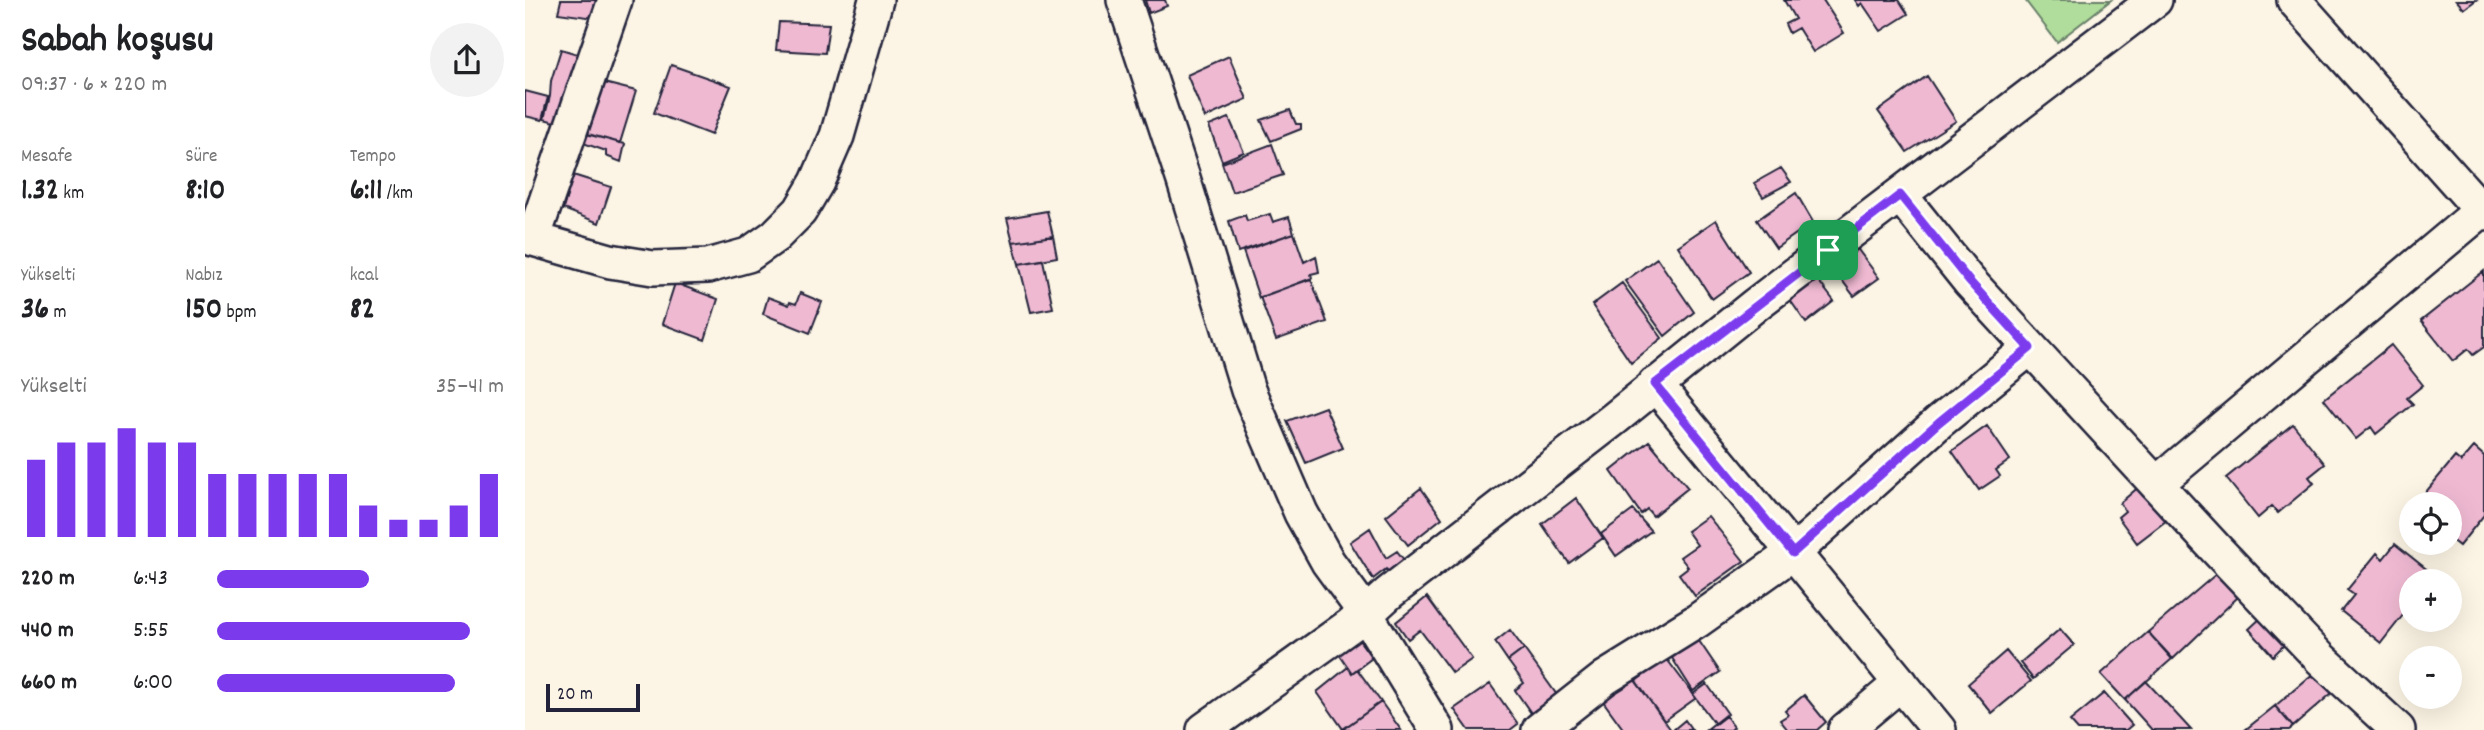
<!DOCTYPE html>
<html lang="tr">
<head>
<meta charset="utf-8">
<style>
	body { margin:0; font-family:Dekko,sans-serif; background:#f2f2f2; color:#202124; height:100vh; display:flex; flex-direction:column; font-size:26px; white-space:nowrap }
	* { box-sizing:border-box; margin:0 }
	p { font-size:23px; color:#757577 }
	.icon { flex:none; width:38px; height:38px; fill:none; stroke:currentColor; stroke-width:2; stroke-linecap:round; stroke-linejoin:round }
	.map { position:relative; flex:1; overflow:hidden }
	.panel { display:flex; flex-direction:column; background:#fff; width:525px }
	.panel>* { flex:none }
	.fabs { position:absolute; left:1874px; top:492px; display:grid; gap:14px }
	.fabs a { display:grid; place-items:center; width:63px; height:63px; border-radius:50%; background:#fff; box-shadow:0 7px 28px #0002; font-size:35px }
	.scale { position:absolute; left:21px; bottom:18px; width:94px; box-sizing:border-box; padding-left:7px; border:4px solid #22223b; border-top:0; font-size:19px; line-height:24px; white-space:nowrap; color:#22223b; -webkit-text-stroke:5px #fcf5e5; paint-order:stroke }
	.pin { position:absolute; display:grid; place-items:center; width:60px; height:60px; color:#fff; margin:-30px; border-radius:14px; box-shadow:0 4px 10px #0006 }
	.round { display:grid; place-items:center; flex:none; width:74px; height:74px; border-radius:37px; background:#f2f2f2 }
	.head { display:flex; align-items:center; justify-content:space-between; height:119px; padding:0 21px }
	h1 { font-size:38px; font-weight:800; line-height:52px }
	.stats { display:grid; grid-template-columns:repeat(3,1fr); gap:10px; height:119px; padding:7px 21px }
	.stats div { display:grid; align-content:center }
	.stats b { font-size:30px; font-weight:800 }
	.stats small { font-size:19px; font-weight:400 }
	.stats p { font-size:19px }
	.chart { height:196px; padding:14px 21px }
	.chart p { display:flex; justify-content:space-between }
	.chart svg { width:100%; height:126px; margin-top:7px; stroke:#7c3aed; stroke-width:6 }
	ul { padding:0 21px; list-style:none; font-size:23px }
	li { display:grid; grid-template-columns:112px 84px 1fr; align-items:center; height:52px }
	li i { height:18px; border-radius:9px; background:#7c3aed }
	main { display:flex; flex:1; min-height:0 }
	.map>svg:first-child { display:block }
	.green { fill:#b0dd9b; stroke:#69806b; stroke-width:2 }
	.building { fill:#efb9d2; stroke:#22223b; stroke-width:2 }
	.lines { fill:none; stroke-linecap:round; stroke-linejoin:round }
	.street-casing { stroke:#22223b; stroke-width:38 }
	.street { stroke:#fcf5e5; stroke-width:33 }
	.route-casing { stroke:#fff; stroke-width:14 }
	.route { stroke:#7c3aed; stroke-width:9 }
</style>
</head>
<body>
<main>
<section class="panel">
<div class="head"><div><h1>Sabah koşusu</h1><p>09:37 · 6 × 220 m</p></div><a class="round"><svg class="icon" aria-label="share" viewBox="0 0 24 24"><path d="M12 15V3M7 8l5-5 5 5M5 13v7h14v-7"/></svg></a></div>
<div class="stats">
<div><p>Mesafe</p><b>1.32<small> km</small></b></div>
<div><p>Süre</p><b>8:10</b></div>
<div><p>Tempo</p><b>6:11<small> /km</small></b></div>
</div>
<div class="stats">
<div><p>Yükselti</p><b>36<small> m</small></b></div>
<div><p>Nabız</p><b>150<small> bpm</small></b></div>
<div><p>kcal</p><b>82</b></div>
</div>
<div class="chart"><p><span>Yükselti</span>35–41 m</p>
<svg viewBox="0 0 160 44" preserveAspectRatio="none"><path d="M5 44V17M15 44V11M25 44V11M35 44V6M45 44V11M55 44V11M65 44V22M75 44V22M85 44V22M95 44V22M105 44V22M115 44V33M125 44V38M135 44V38M145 44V33M155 44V22"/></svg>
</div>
<ul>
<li><b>220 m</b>6:43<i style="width:53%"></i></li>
<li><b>440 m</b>5:55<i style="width:88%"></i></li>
<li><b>660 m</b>6:00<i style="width:83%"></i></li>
</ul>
</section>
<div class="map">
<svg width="1959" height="730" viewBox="0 0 1959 730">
	<rect width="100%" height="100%" fill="#fcf5e5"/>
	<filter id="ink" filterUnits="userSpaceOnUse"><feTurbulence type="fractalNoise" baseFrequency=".0143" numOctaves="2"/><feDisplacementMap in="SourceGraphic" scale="14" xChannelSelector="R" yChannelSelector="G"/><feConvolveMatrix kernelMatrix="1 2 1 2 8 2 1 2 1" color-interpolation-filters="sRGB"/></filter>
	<g filter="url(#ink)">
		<path class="green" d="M1500,0H1586L1532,42Z"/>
		<path class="building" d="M36,0H73L69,18L33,13Z
			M620,0H640L642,6L624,13Z
			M1259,0H1298L1319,33L1288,52L1273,28L1264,33L1260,24L1270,19Z
			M1330,0H1374L1383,14L1356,31L1337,3L1334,6Z
			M1931,0H1951L1939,9Z
			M254,22L304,24L300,53L251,50Z
			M36,49L59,56L41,125L19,119L25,96L26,81Z
			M704,56L722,99L680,118L662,75Z
			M146,65L206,86L186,135L129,113Z
			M1402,76L1431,121L1382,152L1353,111Z
			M79,83L111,91L95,143L63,134Z
			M0,91L23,97L17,120L0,116Z
			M765,110L771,124H776V129L746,141L736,120Z
			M704,118L719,152L697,161L684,126Z
			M61,134L100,144L96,162L81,156V151L58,143Z
			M747,144L758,175L707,192L697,163Z
			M1256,168L1266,182L1238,197L1229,183Z
			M48,175L86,187L74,223L38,209Z
			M1271,193L1288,222L1251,248L1232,220Z
			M522,211L528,236L488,242L482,218Z
			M745,214L748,222L764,217L769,233L713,252L704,221L720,215L722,221Z
			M1191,220L1224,272L1187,299L1153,246Z
			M769,233L779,262L791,256L794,272L786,274L787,278L734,298L718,251Z
			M528,236L532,257L494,264L488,242Z
			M1331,247L1354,278L1329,296L1307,267Z
			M1132,258L1169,312L1140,336L1100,281Z
			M518,260L528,308L506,312L494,264Z
			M1959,271V347L1948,355L1943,349L1928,361L1896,321Z
			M786,279L802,322L751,340L735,297Z
			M1292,279L1309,301L1281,323L1265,300Z
			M150,283L193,299L180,340L137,324Z
			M1097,283L1137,338L1106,363L1067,305Z
			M275,293L297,302L285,333L238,314L243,297L264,305L265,302L271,304Z
			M1866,345L1898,385L1882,398L1888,404L1851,434L1846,427L1831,439L1799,399Z
			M800,407L818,448L781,463L762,421Z
			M1768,424L1800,464L1784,477L1789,483L1753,513L1747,506L1733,518L1701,478Z
			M1462,426L1485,460L1471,470L1475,476L1454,490L1427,451Z
			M1124,441L1163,488L1128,516L1122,509L1116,514L1086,471Z
			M1949,447L1959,456V515L1934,546L1925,539V504H1902L1907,498L1900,493L1930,457L1936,462Z
			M1616,485L1642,520L1612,543L1593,517L1600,511L1595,503Z
			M896,488L917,518L883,545L861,516Z
			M1051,498L1078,538L1044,563L1017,524Z
			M1108,510L1126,531L1091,556L1076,534Z
			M1183,516L1219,561L1170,596L1154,574L1163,567L1155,557L1172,545L1162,531Z
			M845,528L861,558L872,551L879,560L864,572L861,569L848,579L825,542Z
			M1870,544L1910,576L1906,581H1886V605L1856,643L1816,611L1829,595L1822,590L1852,553L1858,559Z
			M1691,574L1713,597L1648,659L1623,632Z
			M902,597L947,659L927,673L895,630L883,639L871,622Z
			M1738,616L1762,642L1748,656L1724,629Z
			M1535,629L1549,645L1508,679L1495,663Z
			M985,630L999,649L983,661L970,642Z
			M1623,632L1647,659L1600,700L1576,674Z
			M1170,635L1195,672L1168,691L1147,658L1155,651L1153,648Z
			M834,640L847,658L827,673L814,654Z
			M999,649L1032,695L1006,713L990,690L999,683L983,661Z
			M1481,651L1506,681L1467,713L1443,684Z
			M1141,658L1171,698L1139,721L1111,681Z
			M823,667L827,673L832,669L856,702L818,729L792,692Z
			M1789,673L1807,693L1768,727L1750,706Z
			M1109,679L1146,730H1099L1078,701Z
			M1621,681L1666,730H1627L1600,700Z
			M965,684L993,724L985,730H944L929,709Z
			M1182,684L1203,714L1190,724L1168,694Z
			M1579,693L1607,725L1601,730H1553L1545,721Z
			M1279,695L1301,722L1292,730H1263L1255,720L1263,715L1260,711Z
			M856,702L876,730H817L818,729Z
			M1750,706L1768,727L1764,730H1720Z
			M1200,715L1209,727L1206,730H1181Z
			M1160,720L1167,730H1148Z"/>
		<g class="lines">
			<g class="street-casing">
				<path id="street" d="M90,0L8,239L85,261L128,268L183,266L223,255L250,236L275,211L292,182L312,136L351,0
					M599,0L658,178L723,390L776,513L803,562L841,614L912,730
					M1769,0L1959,213
					M1375,195L1444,281L1692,550L1796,659L1873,730
					M1130,384L1414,730
					M1631,484L1957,210
					M679,730L841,614L864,593L1089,419L1230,305L1630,0
					M1014,730L1080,678L1172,621L1268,553L1414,422L1505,348
					M1320,730L1376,683"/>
			</g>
			<use href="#street" class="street"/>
		</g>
	</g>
	<g class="lines" filter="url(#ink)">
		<g class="route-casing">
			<path id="route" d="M1375,195L1444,281L1505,348L1414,422L1268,553L1130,384Z"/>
		</g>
		<use href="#route" class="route"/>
	</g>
</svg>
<div class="fabs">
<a><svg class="icon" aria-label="locate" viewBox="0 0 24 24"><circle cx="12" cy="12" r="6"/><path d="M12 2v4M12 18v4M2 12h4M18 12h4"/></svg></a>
<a>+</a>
<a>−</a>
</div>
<div class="scale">20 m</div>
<div class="pin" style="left:1303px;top:250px;background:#1e9e55"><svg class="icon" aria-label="arrive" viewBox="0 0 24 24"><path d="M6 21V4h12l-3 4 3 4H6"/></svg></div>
</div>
</main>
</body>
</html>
